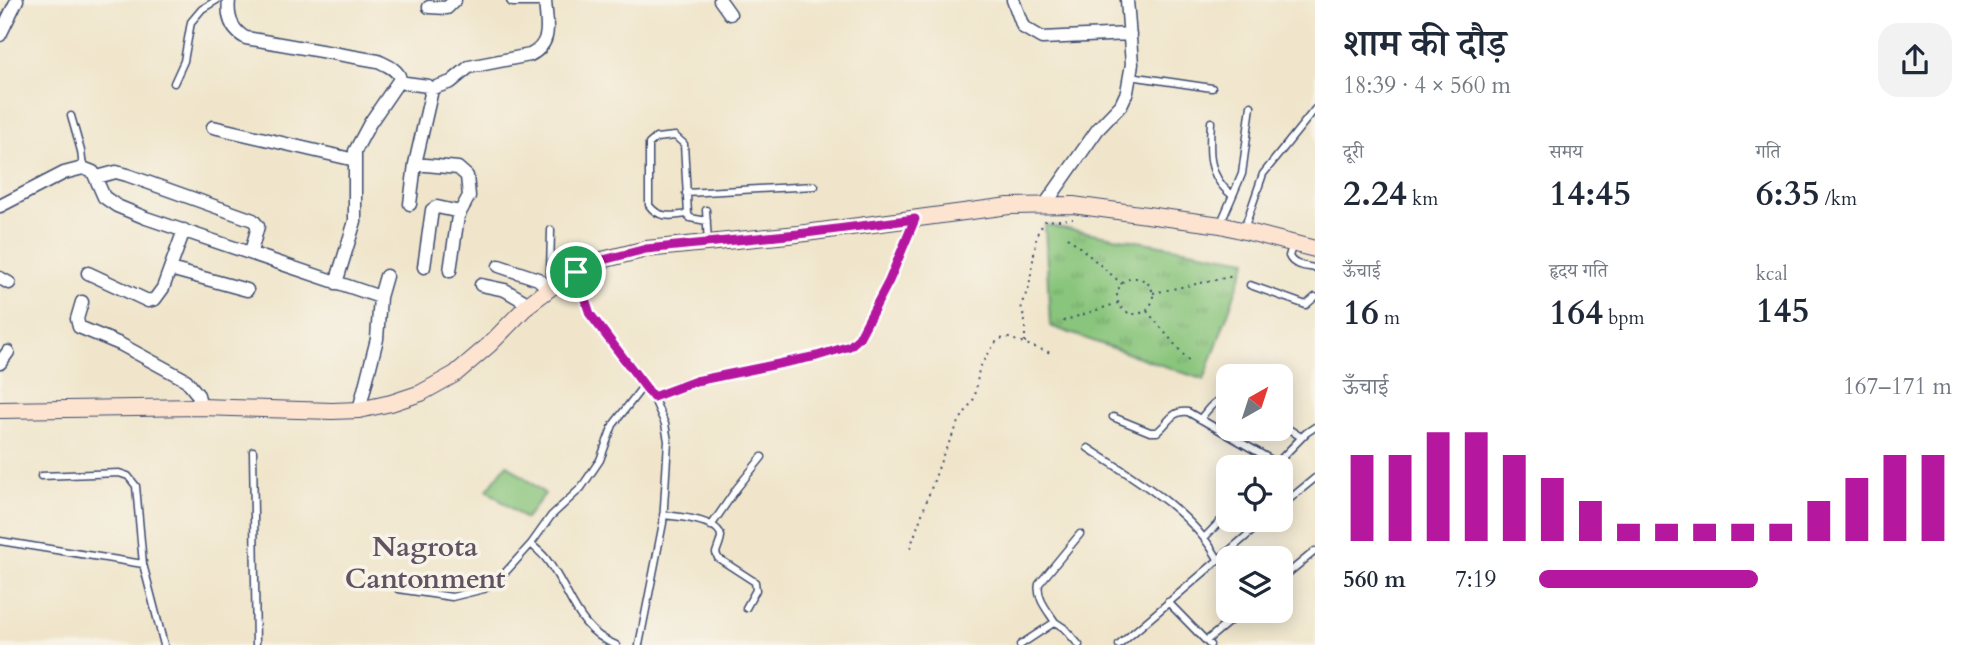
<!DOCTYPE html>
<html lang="hi">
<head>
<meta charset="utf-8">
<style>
	body { margin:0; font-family:Cardo,"Noto Serif Devanagari",serif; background:#f2f2f3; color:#1f2937; height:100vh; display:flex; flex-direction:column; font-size:26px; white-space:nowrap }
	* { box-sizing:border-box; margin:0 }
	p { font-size:23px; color:#747a83 }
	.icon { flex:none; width:38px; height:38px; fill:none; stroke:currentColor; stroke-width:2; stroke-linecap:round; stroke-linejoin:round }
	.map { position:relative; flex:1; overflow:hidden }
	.drawer { display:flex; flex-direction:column; background:#fff; width:665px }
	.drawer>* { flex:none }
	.needle { width:46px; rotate:39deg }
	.tools { position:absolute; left:1216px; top:364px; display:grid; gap:14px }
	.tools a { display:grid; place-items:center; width:77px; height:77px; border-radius:14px; background:#fff; box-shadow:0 4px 18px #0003; font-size:35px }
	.pin { position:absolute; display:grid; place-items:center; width:60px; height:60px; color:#fff; margin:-30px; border:4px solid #fff; border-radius:50%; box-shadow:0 2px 7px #0007 }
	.round { display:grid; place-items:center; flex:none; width:74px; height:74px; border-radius:21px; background:#f2f2f3 }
	.headline { display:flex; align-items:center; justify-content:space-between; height:119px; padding:0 28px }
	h1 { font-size:38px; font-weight:600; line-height:52px }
	.figures { display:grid; grid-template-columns:repeat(3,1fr); gap:10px; height:119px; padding:7px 28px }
	.figures div { display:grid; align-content:center }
	.figures b { font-size:35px; font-weight:600 }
	.figures small { font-size:19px; font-weight:400 }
	.figures p { font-size:19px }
	.chart { height:196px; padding:14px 28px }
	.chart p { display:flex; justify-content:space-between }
	.chart svg { width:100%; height:126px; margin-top:7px; stroke:#b5179e; stroke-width:6 }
	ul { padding:0 28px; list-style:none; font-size:23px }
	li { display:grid; grid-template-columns:112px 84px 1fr; align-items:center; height:52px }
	li i { height:18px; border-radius:9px; background:#b5179e }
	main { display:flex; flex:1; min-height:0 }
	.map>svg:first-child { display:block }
	.park { fill:url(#park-tufts); stroke:#527a6c; stroke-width:2 }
	.garden { fill:#89c57b; stroke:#527a6c; stroke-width:2 }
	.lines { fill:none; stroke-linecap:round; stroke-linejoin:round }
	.service-casing { stroke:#3b4a6e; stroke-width:9 }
	.minor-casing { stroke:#3b4a6e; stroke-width:15 }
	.secondary-casing { stroke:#3b4a6e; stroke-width:18 }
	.path { stroke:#3b4a6e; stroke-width:2; stroke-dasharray:2 5; stroke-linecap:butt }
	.service { stroke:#fff; stroke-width:6 }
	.minor { stroke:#fff; stroke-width:12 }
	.secondary { stroke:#fde4d1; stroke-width:16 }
	.route-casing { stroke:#fff; stroke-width:14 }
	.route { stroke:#b5179e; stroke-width:9 }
	.labels { text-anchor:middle; stroke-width:7; stroke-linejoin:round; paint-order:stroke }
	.district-label { font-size:28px; font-weight:bold; fill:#615362; stroke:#f7f3e8 }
</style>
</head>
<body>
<main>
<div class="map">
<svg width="1315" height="645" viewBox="0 0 1315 645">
	<defs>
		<pattern id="park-tufts" width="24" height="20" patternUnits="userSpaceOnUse" patternTransform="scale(1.75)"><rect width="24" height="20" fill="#89c57b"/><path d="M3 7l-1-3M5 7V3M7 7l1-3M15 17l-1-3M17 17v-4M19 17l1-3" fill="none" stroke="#6fa068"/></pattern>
	</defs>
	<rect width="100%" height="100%" fill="#f7f3e8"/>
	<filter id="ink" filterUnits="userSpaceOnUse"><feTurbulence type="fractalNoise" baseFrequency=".0143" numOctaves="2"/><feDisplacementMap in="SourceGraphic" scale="14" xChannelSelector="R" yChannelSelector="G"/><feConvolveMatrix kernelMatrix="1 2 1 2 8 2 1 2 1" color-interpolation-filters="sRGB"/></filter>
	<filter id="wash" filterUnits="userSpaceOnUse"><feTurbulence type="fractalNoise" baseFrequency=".00686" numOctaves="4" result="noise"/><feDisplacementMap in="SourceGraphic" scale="28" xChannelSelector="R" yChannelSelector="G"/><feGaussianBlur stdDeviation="1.57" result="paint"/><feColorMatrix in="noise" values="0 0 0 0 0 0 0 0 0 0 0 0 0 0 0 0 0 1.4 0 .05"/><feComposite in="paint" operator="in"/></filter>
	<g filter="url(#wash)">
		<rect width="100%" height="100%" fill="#f0e5ca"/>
		<path class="park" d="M1045,225L1247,260L1204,380L1050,326Z"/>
		<path class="garden" d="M507,464L545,494L525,519L487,490Z"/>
	</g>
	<g filter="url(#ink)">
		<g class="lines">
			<g class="service-casing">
				<path id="service" d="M1130,76L1212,88
					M174,83L184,61L191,22L202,9L217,0
					M71,116L81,151L83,168
					M1211,122C1209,151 1207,176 1232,195
					M686,193L815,186
					M706,210L708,243
					M688,214C673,216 658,219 649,205V144L656,138L675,136L684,144L688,214L690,218L707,221
					M1220,225L1242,174L1251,106
					M1244,229L1263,174L1315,109
					M551,230L550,273L553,284
					M1293,244L1289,256C1293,266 1305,266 1315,268
					M576,273L590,314L653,397L665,424L668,441L663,523L639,645
					M1250,285L1306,305L1315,297
					M653,397L697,381L816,356L850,346L859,338L889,281L914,222
					M1113,417L1150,432H1157C1169,423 1171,410 1188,412L1277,463
					M1200,419C1209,409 1214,398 1228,400
					M1281,424L1301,437
					M1088,448C1135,479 1190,509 1218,559
					M253,451L256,645
					M1273,467L1306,433L1315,427
					M41,476L119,473L128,476L136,486L143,564L164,645
					M1281,506L1315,478
					M663,515C675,516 719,520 721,536C721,541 717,549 716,553L718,558L755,582L756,590L746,608
					M711,526L737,488L762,457
					M1205,537L1228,513
					M0,541L143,564
					M531,544C536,549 543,554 547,560C571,591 576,630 616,645
					M1281,579L1315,551
					M398,589L452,597L484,589L502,576L531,544L551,516L581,488L600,460L613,425L644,385
					M1168,602L1210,645
					M1055,622C1048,611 1036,598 1039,584L1080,534
					M1206,641L1242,611
					M1020,645L1055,622L1064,628L1079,645
					M1119,645L1265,520"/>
			</g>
			<g class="minor-casing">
				<path id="minor" d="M229,0C227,16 231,30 246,38L378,61C386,65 398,69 400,79L370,123L355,151V221L336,283
					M513,0H545
					M720,0L730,14
					M1013,0L1023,27L1042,38L1130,34
					M429,7L447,8L455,0
					M0,35L17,0
					M398,82L428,86L431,94L415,164L410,204
					M430,89L451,82L469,67L530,55C554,43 546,22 545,0
					M213,127L355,160
					M415,164L458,168L467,176L469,196L458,216L450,271
					M97,177L116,172L127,175L253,220L258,226L251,252
					M0,206L64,173L83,168L93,172L104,197L117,206L146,218L380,297
					M1044,206L1098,129L1121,105L1127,92L1132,64L1127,0
					M499,266L538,279L549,289
					M424,267L432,210L437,207L460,212
					M170,269L247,290
					M88,273L148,301L155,299L163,288L184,230
					M0,278L9,283
					M481,285L505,290L529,304
					M82,302L77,319L79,327L120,344L186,380L198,395L201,407
					M0,363L8,352
					M359,410L377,339L380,297L386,276"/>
			</g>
			<g class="secondary-casing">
				<path id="secondary" d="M0,410L201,407L332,411L359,410L391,403L421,393L455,374L489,345L529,304L566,276L602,260L646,249L798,234L1009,206L1073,205L1221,225L1315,249"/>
			</g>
			<path class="path" d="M1068,237L1122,284
				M1117 296a18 18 0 1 1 36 0a18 18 0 1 1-36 0Z
				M1153,293L1234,276
				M1147,311L1191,364
				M1063,321L1118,303
				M1025,343V322L1021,305L1029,287L1037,234L1045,221L1073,219
				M910,548L943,455L960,420L975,397L979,369L995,343L1003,338H1009L1051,353"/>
			<use href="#service" class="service"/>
			<use href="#minor" class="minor"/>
			<use href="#secondary" class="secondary"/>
		</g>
	</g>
	<g class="lines" filter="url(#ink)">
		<g class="route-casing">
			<path id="route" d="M915,219L889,281L859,338L850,346L817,356L696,381L653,397L590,314L576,272L603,260L646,249L798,234Z"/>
		</g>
		<use href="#route" class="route"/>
	</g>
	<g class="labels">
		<g class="district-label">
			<text x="425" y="556">Nagrota<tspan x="425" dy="32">Cantonment</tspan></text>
		</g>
	</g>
</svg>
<div class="tools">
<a><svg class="needle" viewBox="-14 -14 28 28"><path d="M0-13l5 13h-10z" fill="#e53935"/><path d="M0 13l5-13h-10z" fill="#747a83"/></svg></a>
<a><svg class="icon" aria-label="locate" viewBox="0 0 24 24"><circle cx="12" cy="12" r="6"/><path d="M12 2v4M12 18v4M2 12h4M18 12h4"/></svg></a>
<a><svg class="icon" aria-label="layers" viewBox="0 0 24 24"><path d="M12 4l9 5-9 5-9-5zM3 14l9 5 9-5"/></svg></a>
</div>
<div class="pin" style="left:576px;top:272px;background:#1e9e55"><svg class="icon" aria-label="arrive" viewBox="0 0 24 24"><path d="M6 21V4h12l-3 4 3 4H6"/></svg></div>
</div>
<section class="drawer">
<div class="headline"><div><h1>शाम की दौड़</h1><p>18:39 · 4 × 560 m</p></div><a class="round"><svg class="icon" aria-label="share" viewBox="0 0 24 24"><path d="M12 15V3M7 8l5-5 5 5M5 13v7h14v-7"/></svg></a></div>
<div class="figures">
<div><p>दूरी</p><b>2.24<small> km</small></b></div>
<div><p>समय</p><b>14:45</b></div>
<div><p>गति</p><b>6:35<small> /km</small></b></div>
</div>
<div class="figures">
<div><p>ऊँचाई</p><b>16<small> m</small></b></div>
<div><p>हृदय गति</p><b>164<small> bpm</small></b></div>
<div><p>kcal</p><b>145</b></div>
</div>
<div class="chart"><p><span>ऊँचाई</span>167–171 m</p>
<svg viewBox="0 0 160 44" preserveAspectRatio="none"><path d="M5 44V14M15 44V14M25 44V6M35 44V6M45 44V14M55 44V22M65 44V30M75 44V38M85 44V38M95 44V38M105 44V38M115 44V38M125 44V30M135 44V22M145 44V14M155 44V14"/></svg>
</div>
<ul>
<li><b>560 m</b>7:19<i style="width:53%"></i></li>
</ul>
</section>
</main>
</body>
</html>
